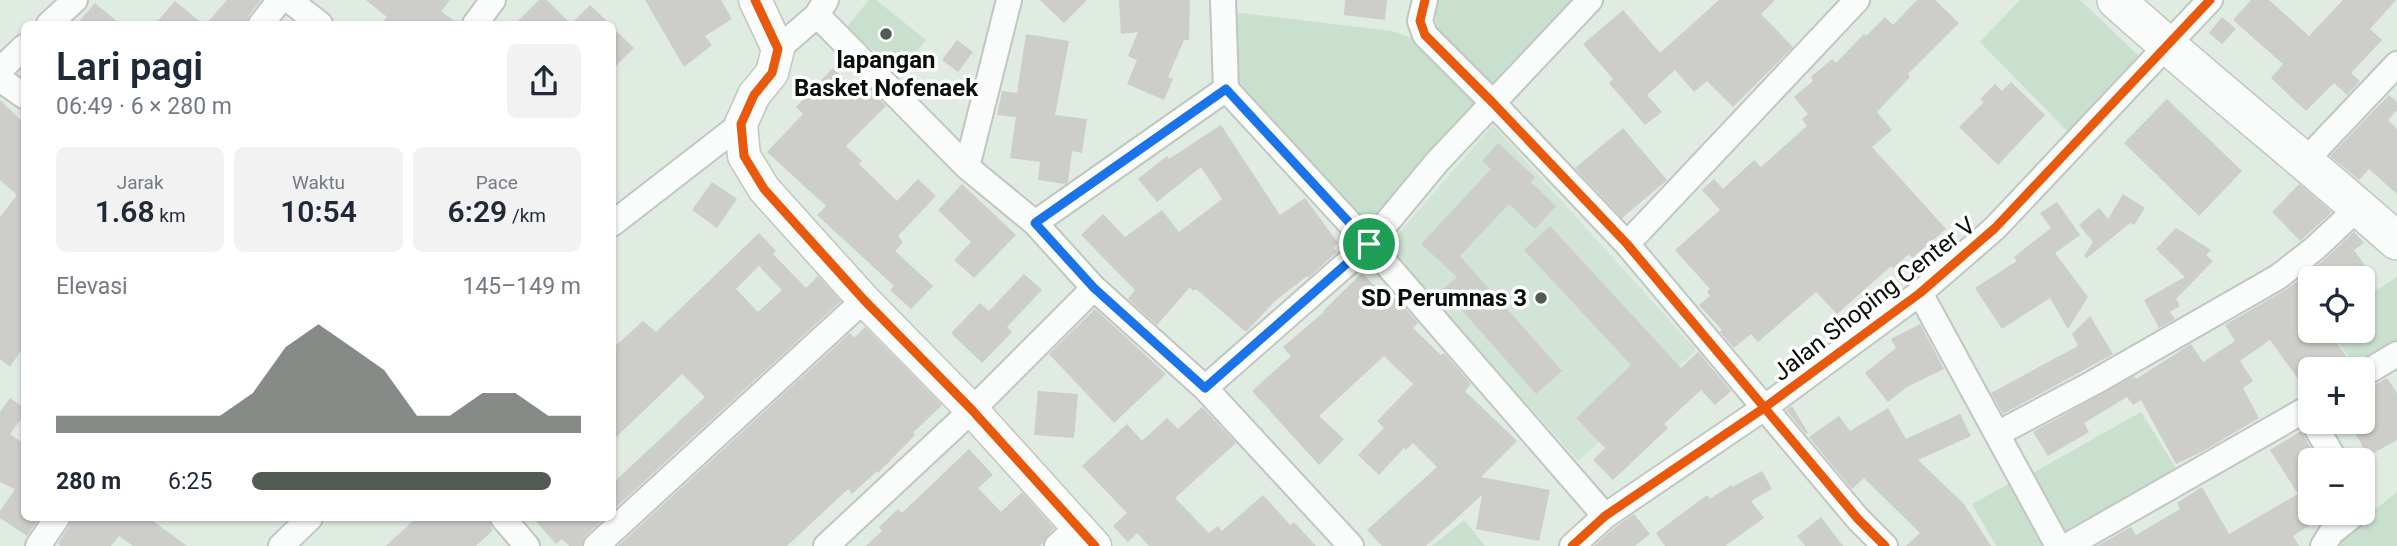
<!DOCTYPE html>
<html lang="id">
<head>
<meta charset="utf-8">
<style>
	body { margin:0; font-family:Roboto,sans-serif; background:#f2f2f3; color:#1f2937; height:100vh; display:flex; flex-direction:column; font-size:26px; white-space:nowrap }
	* { box-sizing:border-box; margin:0 }
	p { font-size:23px; color:#747a83 }
	.icon { flex:none; width:38px; height:38px; fill:none; stroke:currentColor; stroke-width:2; stroke-linecap:round; stroke-linejoin:round }
	.map { position:relative; flex:1; overflow:hidden }
	.sheet { position:absolute; left:21px; top:21px; width:595px; height:500px; display:flex; flex-direction:column; background:#fff; border-radius:10px; box-shadow:0 2px 5px #0004 }
	.sheet>* { flex:none }
	.tools { position:absolute; left:2298px; top:266px; display:grid; gap:14px }
	.tools a { display:grid; place-items:center; width:77px; height:77px; border-radius:10px; background:#fff; box-shadow:0 2px 5px #0004; font-size:35px }
	.pin { position:absolute; display:grid; place-items:center; width:60px; height:60px; color:#fff; margin:-30px; border:4px solid #fff; border-radius:50%; box-shadow:0 2px 7px #0007 }
	.round { display:grid; place-items:center; flex:none; width:74px; height:74px; border-radius:10px; background:#f2f2f3 }
	.overview { display:flex; align-items:center; justify-content:space-between; height:119px; padding:0 35px }
	h1 { font-size:38px; font-weight:600; line-height:52px }
	.stats { display:grid; grid-template-columns:repeat(3,1fr); gap:10px; height:119px; padding:7px 35px }
	.stats div { display:grid; align-content:center; border-radius:10px; background:#f2f2f3; text-align:center }
	.stats b { font-size:30px; font-weight:600 }
	.stats small { font-size:19px; font-weight:400 }
	.stats p { font-size:19px }
	.chart { height:196px; padding:14px 35px }
	.chart p { display:flex; justify-content:space-between }
	.chart svg { width:100%; height:126px; margin-top:7px; fill:#545b55; opacity:.7 }
	ul { padding:0 35px; list-style:none; font-size:23px }
	li { display:grid; grid-template-columns:112px 84px 1fr; align-items:center; height:52px }
	li i { height:18px; border-radius:9px; background:#545b55 }
	.map>svg:first-child { display:block }
	.built { fill:#d2e4d5 }
	.green { fill:#cae0ce }
	.building { fill:#cdcdc9; fill-rule:evenodd }
	.lines { fill:none; stroke-linecap:round; stroke-linejoin:round }
	.minor-casing { stroke:#bfc7c0; stroke-width:28 }
	.tertiary-casing { stroke:#bfc7c0; stroke-width:35 }
	.secondary-casing { stroke:#bfc7c0; stroke-width:40 }
	.minor { stroke:#fafcfb; stroke-width:24 }
	.tertiary { stroke:#fafcfb; stroke-width:32 }
	.secondary { stroke:#fafcfb; stroke-width:37 }
	.cycleway-casing { stroke:#fff; stroke-width:13 }
	.cycleway { stroke:#e8590c; stroke-width:9 }
	.route-casing { stroke:#fff; stroke-width:14 }
	.route { stroke:#1a73e8; stroke-width:9 }
	.poi-dot { fill:#545b55; stroke:#fff; stroke-width:2.5 }
	.labels { text-anchor:middle; stroke-width:7; stroke-linejoin:round; paint-order:stroke }
	.poi-label { font-size:24px; font-weight:bold; fill:#080e09; stroke:#fff }
	.street-label { font-size:24px; fill:#080e09; stroke:#fff }
</style>
</head>
<body>
<div class="map">
<svg width="2397" height="546" viewBox="0 0 2397 546">
	<rect width="100%" height="100%" fill="#e0ebe2"/>
	<path class="built" d="M1493,125L1696,350L1578,461L1387,247Z"/>
	<path class="green" d="M869,0H876L926,40L900,72L846,28Z
		M1438,0H1569L1571,2L1494,89L1438,31L1434,9Z
		M2020,0H2080L2142,59L2070,134L1980,42Z
		M1232,12L1392,31L1417,40L1477,105L1370,229L1239,83Z
		M2397,277V350L2358,369L2330,331H2362L2363,299Z
		M2141,412L2181,476L2062,539L2027,476Z
		M2012,482L2049,546H1996L1972,504Z
		M2397,492V546H2334L2336,541Z
		M1464,520L1485,546H1432Z"/>
	<path class="building" d="M227,0H261L249,15L247,24H206Z
		M366,0H450L441,11L458,24H381L387,17Z
		M539,0H547L571,24L590,5L610,24H515Z
		M645,0H721L732,19L705,36L712,45L684,67Z
		M1040,0H1087L1064,23Z
		M1119,0H1190L1189,40H1184L1168,77L1173,79L1164,100L1127,84L1137,60L1128,56L1138,32L1121,34Z
		M1345,0H1387L1385,20L1344,15Z
		M1719,0H1775L1761,14L1793,47L1733,107L1707,81L1694,92L1675,70L1647,95L1662,112L1645,125L1609,83L1613,79L1583,44L1623,10L1660,53Z
		M1917,0H1935L1959,23L1908,74L1910,77L1877,112L1892,130L1872,147L1946,229L1912,258L1909,254L1893,268L1891,266L1837,314L1816,292L1758,342L1751,334L1734,348L1720,332L1722,330L1699,305L1710,296L1707,292L1710,289L1675,250L1720,210L1702,190L1714,179L1723,189L1754,160L1761,167L1807,126L1802,119L1808,114L1794,97L1813,81L1811,77L1832,59L1836,63L1864,34L1866,36L1885,17L1893,25Z
		M2251,0H2269L2309,36L2343,0H2396L2370,29L2382,40L2351,73L2360,81L2347,95L2334,83L2306,111L2271,78L2283,64L2233,20Z
		M175,1L203,24H155Z
		M95,3L120,24H77Z
		M2222,17L2236,29L2222,44L2209,33Z
		M612,27L634,48L612,70Z
		M1026,34L1069,41L1055,115L1087,119L1082,153L1072,151L1068,182L1065,184L1038,180L1040,162L1010,158L1016,117L997,115L1002,91L1017,93Z
		M957,40L973,52L958,72L942,60Z
		M833,68L862,96L869,89L886,106L846,146L862,161L859,164L897,201L918,179L936,196L898,236L903,242L895,251L933,286L911,309L890,290L894,286L817,215L826,206L767,152L803,114L796,107Z
		M2011,82L2045,115L1998,165L1959,127L1984,102L1980,99L1995,84L2002,91Z
		M2389,95L2397,102V110L2388,120L2397,129V194L2369,169L2359,180L2330,156Z
		M2167,99L2242,171L2199,216L2124,143Z
		M0,100L24,123V346L10,367L0,359V217L17,195L0,180Z
		M1221,125L1280,215L1305,198L1338,243L1333,247L1337,252L1308,278L1307,276L1275,301L1246,332L1196,289L1193,291L1190,287L1157,325L1128,299L1135,290L1081,235L1103,214L1125,237L1162,210L1179,232L1222,199L1201,167L1157,202L1138,179L1167,156L1169,159Z
		M1623,128L1667,180L1622,218L1575,168Z
		M1498,143L1535,177L1531,182L1556,206L1535,229L1509,204L1460,256L1562,371L1536,394L1443,289L1457,277L1421,244L1491,169L1482,161Z
		M712,182L737,199L717,228L692,210Z
		M962,184L1016,235L974,278L954,260L971,242L938,210Z
		M2299,184L2332,212L2300,241L2272,212Z
		M2123,194L2145,208L2134,225L2130,223L2087,258L2084,256L2093,242L2079,225L2099,208L2108,219Z
		M2057,202L2080,235L2055,253L2088,297L2068,329L2050,298L2002,329L1975,288L2017,261L2014,257L2051,228L2040,213Z
		M1550,226L1681,368L1698,352L1731,391L1715,405L1701,390L1664,424L1668,428L1613,480L1593,460L1605,448L1576,418L1631,365L1524,250Z
		M2176,228L2211,250L2206,255L2213,261L2176,299L2180,306L2170,312L2175,319L2159,328L2144,300L2185,277L2156,249Z
		M2354,232L2364,243L2354,250L2374,278H2310V331H2328L2352,364L2349,369H2310V392L2308,393L2270,340L2240,361L2253,381L2243,388L2259,418L2205,450L2176,464L2141,400L2133,405L2127,397L2084,423L2089,432L2048,456L2033,432L2134,376L2136,379L2191,344L2203,362L2235,341L2225,325L2287,289L2323,261Z
		M759,233L776,251L773,254L806,288L818,276L841,301L612,511V484L705,397L682,374L612,441V349L643,321L656,332ZM759,266L782,290L758,312L736,289Z
		M1362,273L1390,302L1395,297L1418,323L1413,328L1441,355L1444,353L1471,384L1465,391L1517,441L1481,477L1550,490L1539,541L1476,529L1482,495L1426,546H1382L1367,530L1437,467L1413,443L1406,450L1404,448L1379,475L1358,455L1384,428L1377,421L1413,384L1384,356L1319,416L1344,439L1319,465L1252,391L1291,356L1283,347L1324,312L1323,311Z
		M1024,274L1042,290L1007,327L1012,332L982,363L951,333L980,303L989,311Z
		M1095,309L1166,374L1114,423L1049,354Z
		M2090,316L2113,354L2003,414L1991,393L2078,346L2072,334Z
		M1920,324L1944,369L1907,387L1888,402L1865,373L1896,348L1891,339Z
		M865,327L942,405L913,433L915,435L878,473L877,471L852,494L848,489L787,546H618L850,333L854,338Z
		M2387,378L2397,393V440L2368,456L2349,422H2362V403L2372,397L2367,389Z
		M1038,391L1078,394L1074,438L1034,435Z
		M10,398L24,408V415L10,434L24,444V518H39L27,536L0,518V511L15,489L0,482V412Z
		M1792,406L1808,433L1806,434L1786,410Z
		M1202,407L1236,443L1175,498L1209,533L1218,526L1222,531L1263,495L1290,525L1294,522L1316,546H1149L1137,533L1128,542L1113,526L1127,513L1082,466L1127,424L1142,441L1167,418L1178,429Z
		M1888,408L1906,439L1960,414L1971,436L1918,460L1964,504L1991,546H1906L1920,533L1864,478L1852,489L1809,437L1839,416L1850,431Z
		M2301,431L2318,460H2310V525L2293,536L2299,546H2097L2131,527L2136,535L2180,509L2177,503L2202,487L2229,534L2298,494L2270,450Z
		M969,449L993,475L978,488L1001,512L1022,492L1054,528L1047,536L1043,543L1040,546H866L882,531L879,527L898,509L902,513Z
		M1762,471L1772,489L1751,501L1764,518L1725,546H1665L1656,533L1707,495L1710,499L1731,485L1732,487Z
		M1634,514L1650,534L1635,546H1594L1614,528Z
		M1821,517L1843,546H1805L1797,536Z
		M72,518H149L187,546H133L119,536L111,546H61L58,544L69,526Z
		M416,518H488L493,530L476,546H386Z
		M533,518H605L585,536L582,546H569L562,539L556,544Z"/>
	<g class="lines">
		<g class="minor-casing">
			<path id="minor" d="M289,0L320,24
				M1009,0L967,167L1035,223L1226,89
				M1425,0L1420,21L1425,35L1493,103L1627,244L1858,519L1885,546
				M1590,0L1437,162L1369,244L1605,516
				M817,15L967,167
				M49,24L75,0
				M261,24L280,0
				M475,24L493,0
				M778,49L817,15L826,0
				M0,70L24,47
				M0,79L24,96
				M2306,160L2397,64
				M1035,223L1094,288L1205,388L1351,546
				M612,224L741,124
				M1627,244L1857,0
				M1920,293L2058,546
				M2362,375L2397,354
				M1205,388L1369,244L1226,89L1223,0
				M2313,422L2335,460
				M1997,434L2093,383L2278,277L2314,249L2359,207
				M503,518L527,546
				M38,546L57,518
				M281,546L310,518
				M596,546L864,300
				M826,546L972,410L1094,288
				M1057,546L1078,527
				M1572,546L1605,516L1764,408L1920,293L1995,228L2210,0
				M2067,546L2310,407
				M2323,546L2331,533L2351,517L2352,513"/>
		</g>
		<g class="tertiary-casing">
			<path id="tertiary" d="M755,0L778,49L772,73L754,95L741,124L744,156L764,189L864,300L972,410L1095,546"/>
		</g>
		<g class="secondary-casing">
			<path id="secondary" d="M2116,0C2208,83 2304,159 2397,241"/>
		</g>
		<use href="#minor" class="minor"/>
		<use href="#tertiary" class="tertiary"/>
		<use href="#secondary" class="secondary"/>
		<g class="cycleway-casing">
			<path id="cycleway" d="M755,0L778,49L772,73L754,95L741,124L744,156L764,189L864,300L972,410L1095,546
				M1425,0L1420,21L1425,35L1493,103L1627,244L1858,519L1885,546
				M1572,546L1605,516L1764,408L1920,293L1995,228L2210,0"/>
		</g>
		<use href="#cycleway" class="cycleway"/>
	</g>
	<g class="lines">
		<g class="route-casing">
			<path id="route" d="M1226,89L1369,244L1205,388L1094,288L1035,223Z"/>
		</g>
		<use href="#route" class="route"/>
	</g>
	<g class="poi-dot">
		<circle cx="886" cy="34" r="7"/>
		<circle cx="1541" cy="298" r="7"/>
	</g>
	<g class="labels">
		<g class="poi-label">
			<text x="886" y="68">lapangan<tspan x="886" dy="28">Basket Nofenaek</tspan></text>
			<text x="1527" y="306" text-anchor="end">SD Perumnas 3</text>
		</g>
		<g class="street-label">
			<text transform="translate(1874 299) rotate(-38)" y="8">Jalan Shoping Center V</text>
		</g>
	</g>
</svg>
<div class="tools">
<a><svg class="icon" aria-label="locate" viewBox="0 0 24 24"><circle cx="12" cy="12" r="6"/><path d="M12 2v4M12 18v4M2 12h4M18 12h4"/></svg></a>
<a>+</a>
<a>−</a>
</div>
<div class="pin" style="left:1369px;top:244px;background:#1e9e55"><svg class="icon" aria-label="arrive" viewBox="0 0 24 24"><path d="M6 21V4h12l-3 4 3 4H6"/></svg></div>
<section class="sheet">
<div class="overview"><div><h1>Lari pagi</h1><p>06:49 · 6 × 280 m</p></div><a class="round"><svg class="icon" aria-label="share" viewBox="0 0 24 24"><path d="M12 15V3M7 8l5-5 5 5M5 13v7h14v-7"/></svg></a></div>
<div class="stats">
<div><p>Jarak</p><b>1.68<small> km</small></b></div>
<div><p>Waktu</p><b>10:54</b></div>
<div><p>Pace</p><b>6:29<small> /km</small></b></div>
</div>
<div class="chart"><p><span>Elevasi</span>145–149 m</p>
<svg viewBox="0 0 160 44" preserveAspectRatio="none"><path d="M0 44V38L10 38L20 38L30 38L40 38L50 38L60 30L70 14L80 6L90 14L100 22L110 38L120 38L130 30L140 30L150 38L160 38V44z"/></svg>
</div>
<ul>
<li><b>280 m</b>6:25<i style="width:91%"></i></li>
</ul>
</section>
</div>
</body>
</html>
